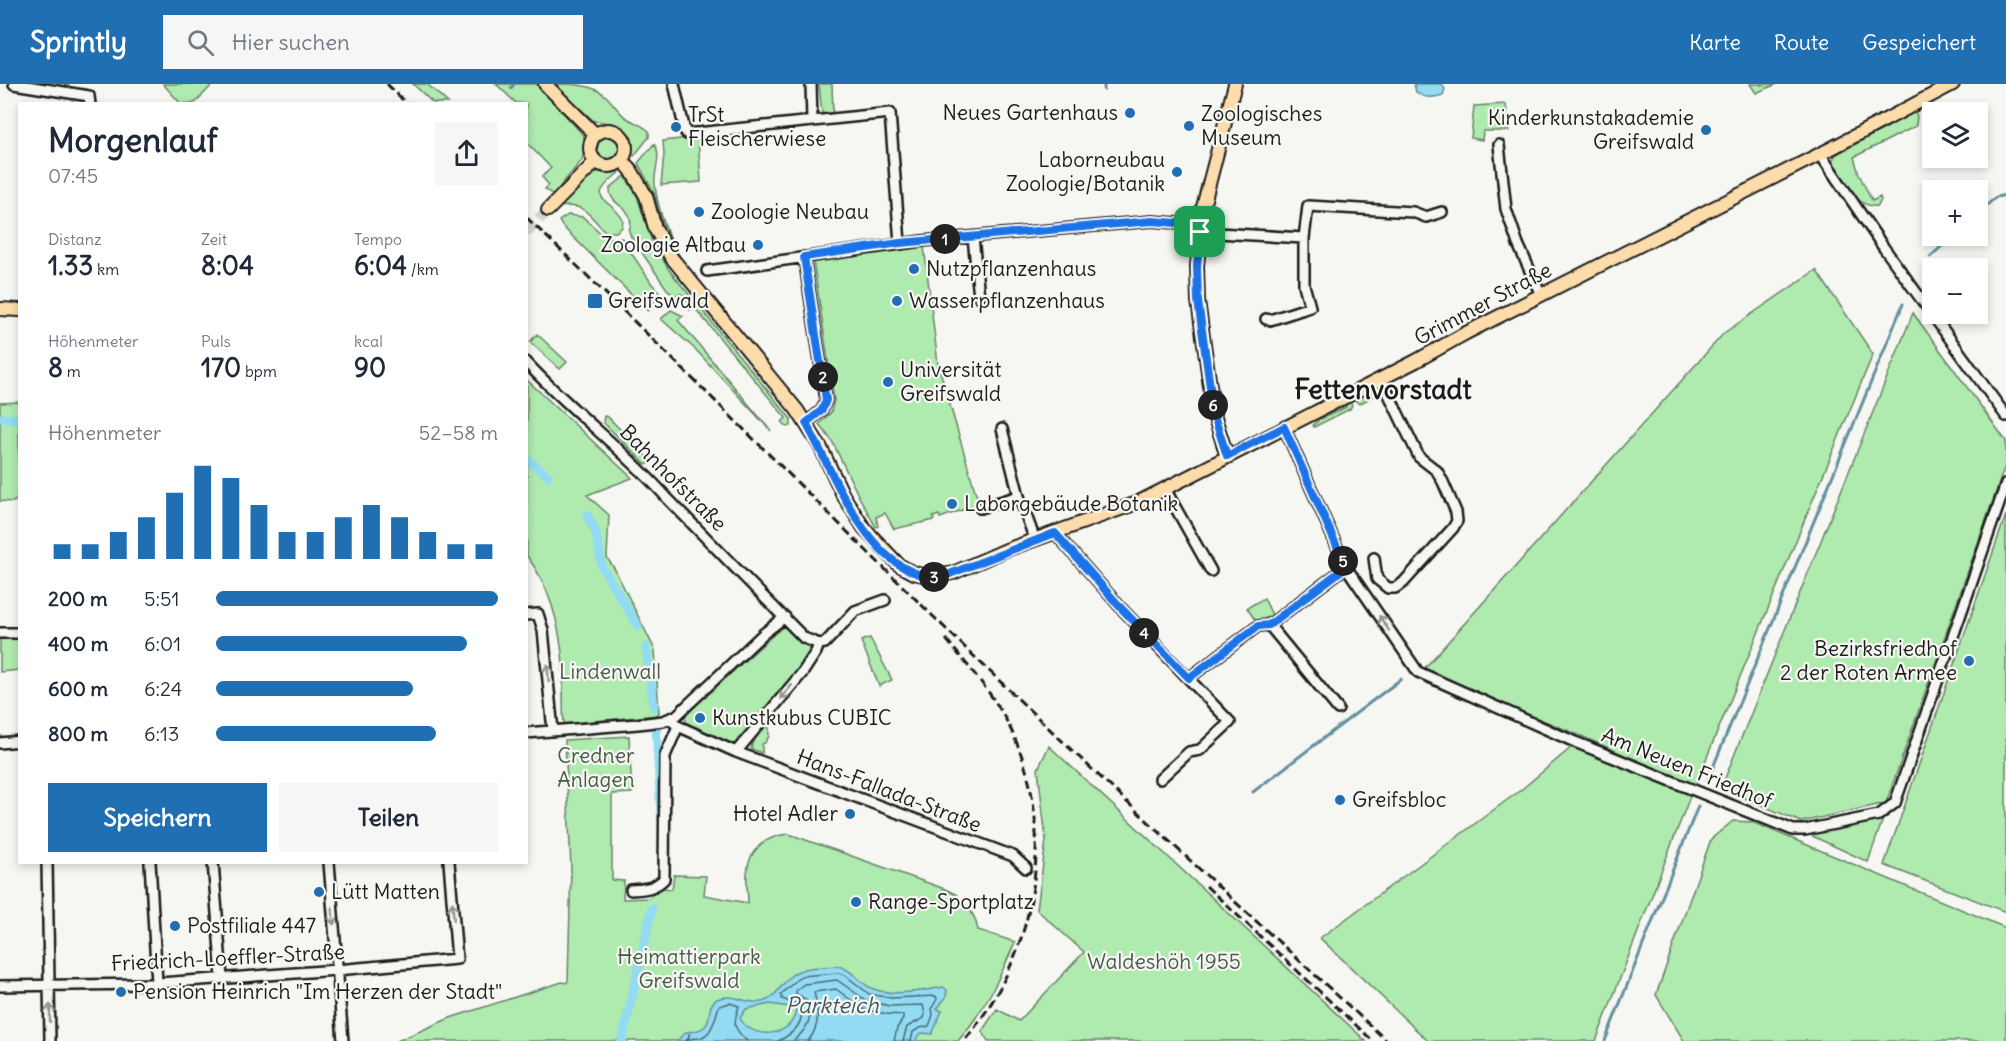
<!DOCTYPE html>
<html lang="de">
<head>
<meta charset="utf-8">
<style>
	body { margin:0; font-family:Delius,sans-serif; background:#f6f6f7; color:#1f2937; height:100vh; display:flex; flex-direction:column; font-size:22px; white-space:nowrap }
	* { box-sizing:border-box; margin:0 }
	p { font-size:20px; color:#747a83 }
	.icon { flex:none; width:33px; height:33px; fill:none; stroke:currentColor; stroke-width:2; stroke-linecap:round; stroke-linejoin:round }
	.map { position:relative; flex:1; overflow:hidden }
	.details { position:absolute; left:18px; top:18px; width:510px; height:762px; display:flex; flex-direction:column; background:#fff; border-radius:0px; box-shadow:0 3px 9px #0003 }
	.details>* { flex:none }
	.tools { position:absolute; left:1922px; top:18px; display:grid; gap:12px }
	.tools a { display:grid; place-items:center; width:66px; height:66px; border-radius:0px; background:#fff; box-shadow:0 3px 9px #0003; font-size:30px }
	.pin { position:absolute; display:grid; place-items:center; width:51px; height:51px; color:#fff; margin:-26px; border-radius:12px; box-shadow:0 3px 9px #0006 }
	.km { position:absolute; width:30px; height:30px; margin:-15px; border-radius:50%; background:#222; color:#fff; font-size:16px; line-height:30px; text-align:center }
	.round { display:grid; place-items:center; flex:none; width:63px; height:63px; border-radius:0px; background:#f6f6f7 }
	.summary { display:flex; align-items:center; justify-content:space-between; height:102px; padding:0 30px }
	h1 { font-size:33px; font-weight:700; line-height:45px }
	.metrics { display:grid; grid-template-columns:repeat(3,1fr); gap:9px; height:102px; padding:6px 30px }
	.metrics div { display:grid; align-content:center }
	.metrics b { font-size:26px; font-weight:700 }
	.metrics small { font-size:16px; font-weight:400 }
	.metrics p { font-size:16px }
	.chart { height:168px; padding:12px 30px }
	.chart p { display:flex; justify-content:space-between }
	.chart svg { width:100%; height:108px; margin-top:6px; stroke:#1f6fb2; stroke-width:6 }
	.action { display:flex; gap:12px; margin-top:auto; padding:12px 30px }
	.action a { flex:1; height:69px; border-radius:0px; background:#1f6fb2; color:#fff; font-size:24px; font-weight:700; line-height:69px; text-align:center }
	.action a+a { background:#f6f6f7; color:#1f2937 }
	ul { padding:0 30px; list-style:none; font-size:20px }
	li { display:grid; grid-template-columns:96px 72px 1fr; align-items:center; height:45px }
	li i { height:15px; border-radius:8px; background:#1f6fb2 }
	header { display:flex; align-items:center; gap:36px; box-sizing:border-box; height:84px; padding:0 30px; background:#1f6fb2; color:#fff }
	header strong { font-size:28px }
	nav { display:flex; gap:33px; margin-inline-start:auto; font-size:21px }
	.search { width:420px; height:54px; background:#f6f6f7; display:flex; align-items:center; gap:15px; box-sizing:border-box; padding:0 21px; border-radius:0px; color:#747a83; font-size:22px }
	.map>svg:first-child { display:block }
	.green { fill:#afeaaf; stroke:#668366; stroke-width:1.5 }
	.water { fill:#92dbf3; stroke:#638f9d; stroke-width:1.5; fill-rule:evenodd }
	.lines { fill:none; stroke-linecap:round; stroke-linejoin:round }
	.shore { stroke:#4b6872; stroke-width:1.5 }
	.stream { stroke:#638f9d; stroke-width:3 }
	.canal { stroke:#92dbf3; stroke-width:9 }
	.ferry { stroke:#3f555c; stroke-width:1.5; stroke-dasharray:8 6; stroke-linecap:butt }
	.major-tunnel { stroke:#d5d5d2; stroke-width:12; stroke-dasharray:12 6; stroke-linecap:butt }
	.minor-casing { stroke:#1c1c1c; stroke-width:14 }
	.major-casing { stroke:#1c1c1c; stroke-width:16 }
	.minor { stroke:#f6f6f2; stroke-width:9 }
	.major { stroke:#fddcac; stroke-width:12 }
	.rail { stroke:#1c1c1c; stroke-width:3; stroke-dasharray:9 4.5; stroke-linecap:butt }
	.oneway { stroke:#949492 }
	.route-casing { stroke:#fff; stroke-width:12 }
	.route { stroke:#1a73e8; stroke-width:8 }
	.poi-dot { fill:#1f6fb2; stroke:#f6f6f2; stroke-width:2 }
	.labels { text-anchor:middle; stroke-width:4.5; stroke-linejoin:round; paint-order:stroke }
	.poi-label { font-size:21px; fill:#1c1c1c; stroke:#f6f6f2; text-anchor:start }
	.street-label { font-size:21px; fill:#1c1c1c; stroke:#f6f6f2 }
	.park-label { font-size:21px; fill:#485a48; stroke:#f6f6f2 }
	.water-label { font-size:22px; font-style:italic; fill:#3f555c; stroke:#f6f6f2 }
	.district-label { font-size:27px; font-weight:bold; fill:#1c1c1c; stroke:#f6f6f2 }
</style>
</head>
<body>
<header>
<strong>Sprintly</strong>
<div class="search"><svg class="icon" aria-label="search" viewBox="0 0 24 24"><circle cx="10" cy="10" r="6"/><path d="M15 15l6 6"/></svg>Hier suchen</div>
<nav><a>Karte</a><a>Route</a><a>Gespeichert</a></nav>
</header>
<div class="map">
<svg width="2006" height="957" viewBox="0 0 2006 957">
	<rect width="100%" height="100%" fill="#f6f6f2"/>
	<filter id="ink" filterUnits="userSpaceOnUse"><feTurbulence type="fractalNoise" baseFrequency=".0167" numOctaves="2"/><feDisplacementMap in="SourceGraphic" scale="12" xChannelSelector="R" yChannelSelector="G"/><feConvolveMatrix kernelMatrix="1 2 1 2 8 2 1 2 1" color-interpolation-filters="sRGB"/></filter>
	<g filter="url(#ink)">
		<path class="green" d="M163,0H213L195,19L181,20Z
			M413,0H427L448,19H433Z
			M496,0H537L584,52V68L582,76L553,111L545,105L549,101L542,93L551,84L527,59L526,20L516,19Z
			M553,0C571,0 593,0 606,12C613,19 618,27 625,33C633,38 642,41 649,47V53L634,72L631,70L632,58L625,45L610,39L594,37Z
			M819,0H832L833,30H822Z
			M1750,0H1777L1756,9Z
			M1506,20L1509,47H1483L1482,56L1471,54L1474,22Z
			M1912,27L1917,31L1916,42L1854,73L1859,90L1872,117L1880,113L1881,116L1878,122C1855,125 1842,95 1831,79L1836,70L1888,43Z
			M698,53L701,98L661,101L664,70L663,57Z
			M597 64a11 11 0 1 1 22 0a11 11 0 1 1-22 0Z
			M654,60C663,72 653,87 655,101C658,127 669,157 684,179L669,163L654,109L638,79Z
			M600,86L620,88C582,118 611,113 623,136L622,143L616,148H606C587,131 588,119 558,123L583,99Z
			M625,92L637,112L651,155L669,186L791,335V342L787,343L782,338L786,334L694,223L690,226L687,214L681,210L673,211L667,205L631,153L629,147C638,121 608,124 610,104Z
			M568,131L583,133L606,154H621L625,156L624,158L652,200L661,210L648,227L562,142L559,137Z
			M924,162L938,280L979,420L940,434L939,431L933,433L934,436L894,445L885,429L876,433L878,442L876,443L859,413L832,357L819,340L831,328L834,316L813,176Z
			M1816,186L1873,270L1695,702L1579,651L1422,587L1724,249Z
			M671,226L683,232L678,236L771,347L696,266L661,235Z
			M1913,229L2006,357V379L1886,719L1801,738L1721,704Z
			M537,250L567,278L560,285L530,258Z
			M527,296L632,394L587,411L609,431L607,474L614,484L655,566L659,629L657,631L564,640C562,620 564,600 563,580C560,541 550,503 527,472Z
			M1372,307L1379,309L1359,320L1354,314Z
			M1350,317L1352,321L1350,325L1314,343L1313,341L1318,337L1317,334L1319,333L1321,335L1346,323L1345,320Z
			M19,318V412L14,418L0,417V319Z
			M604,332L608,333L650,376L649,380H645L603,338Z
			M2006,431V828L1884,781Z
			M1264,514L1272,531L1257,539L1247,524Z
			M782,543H790C799,552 813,561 809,575L735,664L688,642L684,632Z
			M0,552H19V586L0,588Z
			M870,554L892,596L879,602L861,557Z
			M764,641L769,642V652L765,659L762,660V669L751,665L752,660Z
			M629,652L632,709L612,710V796L624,797L623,815L648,814L661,804L672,805L674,791L706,792L704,811L748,819C748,810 746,799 747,790C748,765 766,752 789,750L945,805L957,811L956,814C969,821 975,831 978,846L1015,858C1000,894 984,927 958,957H397L450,934L562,898L566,899L568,897L571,784L565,656Z
			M1049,662L1366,957H988L982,947L997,925L1019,937L1084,868L1037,826L1046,756L1038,685Z
			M1573,662L1691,710L1596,957H1428L1320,854L1522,705Z
			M1883,735L1868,778L1808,750Z
			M1733,737L1752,738L2006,844V957H1684L1656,911L1711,755Z"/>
		<path class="water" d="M1414,0H1442L1445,5L1443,11C1432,14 1425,15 1416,8Z
			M839,882C852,886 858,896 869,903C887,913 924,907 943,903L947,906L946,913L937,925L942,927L932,950L922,949L917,953L916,957H677L686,948C721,947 701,924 717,915C732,908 748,921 762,918C776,915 782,898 793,890C805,882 824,883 839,882ZM770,920L796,924C795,954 751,957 740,934L746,925Z"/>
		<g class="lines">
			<path class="shore" d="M685,957C690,953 693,955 699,954C713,951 715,933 719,922L730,919L739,922C734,939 731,942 747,957
				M778,957C793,950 806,939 800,921L782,915L781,910L801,892L838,889L845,891L869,910L891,914L936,912L937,915L932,924L933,931L929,942L920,944L913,948L911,957
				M793,957C809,945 821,920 796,910V906L804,900L837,896L867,917L890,922L923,921L925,930L924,934L907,943L903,957
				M808,957C821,942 818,926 814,908L836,905L863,925L887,930L903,931V935L897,944L894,957"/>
			<path class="stream" d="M1104,0V6
				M1761,0L1762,1
				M511,4L514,0
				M1977,130L1996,113L2006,111
				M1930,173L1953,152
				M1707,698L1903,220
				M1253,708L1401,595
				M1605,957L1698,722"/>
			<path class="canal" d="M0,334L20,335
				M526,374L548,392
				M587,431L596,449L602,483L638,542
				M646,563L654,623
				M656,641L661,728
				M622,957L652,824"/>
			<path class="ferry" d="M687,957L690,948"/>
			<path class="major-tunnel" d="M526,148L548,126"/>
			<g class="minor-casing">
				<path id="minor" d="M14,0L89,12L90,20
					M674,0L685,47L687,50L890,29L900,159
					M811,0L812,37
					M1499,61L1506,125L1518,160L1541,211
					M1820,70L1884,164L2006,332
					M1200,148L1304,154L1308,122L1413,128L1426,133L1442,128
					M973,153L979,213
					M804,173L826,316L822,326L806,339
					M707,187L922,157L1152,137L1201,141
					M1266,235L1270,236L1310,223L1304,201V154
					M526,278C571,327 625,366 668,415L804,554L819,560L825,559L855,527L885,516
					M1284,343L1346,483L1418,588L1575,658L1793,746H1805L1879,731L1895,719L2006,400
					M1002,345L1019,412
					M1165,405L1211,487
					M980,424L1019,412L1035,456
					M1055,449L1121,524L1230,638L1200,666L1189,668L1160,695
					M1374,474L1377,495L1388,504H1395L1403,499L1453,444L1457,437L1456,428L1443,398L1437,387L1419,373L1381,294
					M526,531L538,530L543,546L553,647
					M1269,541L1338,625
					M0,549H20
					M1189,594L1258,542L1269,541L1346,483
					M670,635L678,642L736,668L1013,772L1026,784
					M526,649L638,640L663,637L676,632L763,550L785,533
					M0,659L20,657
					M736,668L803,588L816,568L819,560
					M47,778L50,957
					M150,778L157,899
					M213,778L222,894
					M329,778L343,957
					M631,806C644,805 654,805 664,795L665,672L678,642
					M0,902L146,900L337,886L457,875L449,778"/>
			</g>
			<g class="major-casing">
				<path id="major" d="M545,0L595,50
					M590 64a18 18 0 1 1 36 0a18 18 0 1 1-36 0Z
					M622,76L631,86L646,112L655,144L671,173L797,326L820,362L843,411L864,444L899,481L914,489L932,493L953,489L1006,466L1137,419L1416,277L1466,249L1830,65L1953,0
					M548,126L595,78
					M0,225L20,226
					M1227,372L1214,331L1198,217L1197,182L1203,123L1235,0"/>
			</g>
			<use href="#minor" class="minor"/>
			<use href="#major" class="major"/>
			<path class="rail" d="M387,0L407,20
				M526,133C690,289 847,450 1010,607C1133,726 1261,841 1387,957
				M946,555C966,580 988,604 1004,632C1061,736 1039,868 964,957
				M1206,802L1373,957"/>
		</g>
		<defs><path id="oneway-shaft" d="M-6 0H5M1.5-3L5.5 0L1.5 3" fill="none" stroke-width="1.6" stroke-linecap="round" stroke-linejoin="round" transform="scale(1.5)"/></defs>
		<g class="oneway">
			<use href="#oneway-shaft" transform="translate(1384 539) rotate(-124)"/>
			<use href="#oneway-shaft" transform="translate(548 589) rotate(-95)"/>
			<use href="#oneway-shaft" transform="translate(786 608) rotate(130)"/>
			<use href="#oneway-shaft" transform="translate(453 827) rotate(-95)"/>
			<use href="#oneway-shaft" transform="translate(333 832) rotate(86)"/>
			<use href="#oneway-shaft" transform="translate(50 929) rotate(-90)"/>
		</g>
	</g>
	<g class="lines" filter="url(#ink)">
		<g class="route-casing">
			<path id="route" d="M1152,137L1201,141L1197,182L1198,217L1214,332L1227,372L1284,343L1346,483L1269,541L1258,542L1189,594L1121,524L1055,449L942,493C870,497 835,389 806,339L822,326L826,316L804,173L900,159Z"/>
		</g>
		<use href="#route" class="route"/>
	</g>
	<g class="poi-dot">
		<circle cx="1130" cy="29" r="6"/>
		<circle cx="1189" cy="42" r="6"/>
		<circle cx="676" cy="43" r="6"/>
		<circle cx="1706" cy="46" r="6"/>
		<circle cx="1177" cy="88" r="6"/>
		<circle cx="699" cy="128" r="6"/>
		<circle cx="758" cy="161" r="6"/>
		<circle cx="914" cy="185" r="6"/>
		<rect x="587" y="209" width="16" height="16" rx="3"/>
		<circle cx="897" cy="217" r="6"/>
		<circle cx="888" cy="298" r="6"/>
		<circle cx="952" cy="420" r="6"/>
		<circle cx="1969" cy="577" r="6"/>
		<circle cx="700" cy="634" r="6"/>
		<circle cx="1340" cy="716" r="6"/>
		<circle cx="850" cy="730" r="6"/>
		<circle cx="319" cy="808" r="6"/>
		<circle cx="856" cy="818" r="6"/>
		<circle cx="175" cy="842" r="6"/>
		<circle cx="121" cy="908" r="6"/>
	</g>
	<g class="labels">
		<g class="poi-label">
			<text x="1118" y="36" text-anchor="end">Neues Gartenhaus</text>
			<text x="1201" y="37">Zoologisches<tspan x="1201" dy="24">Museum</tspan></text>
			<text x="688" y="38">TrSt<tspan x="688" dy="24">Fleischerwiese</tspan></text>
			<text x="1694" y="41" text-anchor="end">Kinderkunstakademie<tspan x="1694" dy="24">Greifswald</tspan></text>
			<text x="1165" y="83" text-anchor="end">Laborneubau<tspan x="1165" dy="24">Zoologie/Botanik</tspan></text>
			<text x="711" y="135">Zoologie Neubau</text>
			<text x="746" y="168" text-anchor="end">Zoologie Altbau</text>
			<text x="926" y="192">Nutzpflanzenhaus</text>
			<text x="608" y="224">Greifswald</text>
			<text x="909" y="224">Wasserpflanzenhaus</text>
			<text x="900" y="293">Universität<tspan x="900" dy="24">Greifswald</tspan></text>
			<text x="964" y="427">Laborgebäude Botanik</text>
			<text x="1957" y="572" text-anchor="end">Bezirksfriedhof<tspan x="1957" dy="24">2 der Roten Armee</tspan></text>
			<text x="712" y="641">Kunstkubus CUBIC</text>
			<text x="1352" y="723">Greifsbloc</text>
			<text x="838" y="737" text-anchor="end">Hotel Adler</text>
			<text x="331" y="815">Lütt Matten</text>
			<text x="868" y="825">Range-Sportplatz</text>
			<text x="187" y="849">Postfiliale 447</text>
			<text x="133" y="915">Pension Heinrich "Im Herzen der Stadt"</text>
		</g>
		<g class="street-label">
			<text transform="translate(1483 220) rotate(-28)" y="7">Grimmer Straße</text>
			<text transform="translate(673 394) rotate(45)" y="7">Bahnhofstraße</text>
			<text transform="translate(1687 684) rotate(22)" y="7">Am Neuen Friedhof</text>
			<text transform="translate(889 707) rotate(21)" y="7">Hans-Fallada-Straße</text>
			<text transform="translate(228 874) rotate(-3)" y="7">Friedrich-Loeffler-Straße</text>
		</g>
		<g class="park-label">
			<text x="610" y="595">Lindenwall</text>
			<text x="596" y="679">Credner<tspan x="596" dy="24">Anlagen</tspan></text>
			<text x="689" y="880">Heimattierpark<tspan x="689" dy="24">Greifswald</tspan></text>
			<text x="1164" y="885">Waldeshöh 1955</text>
		</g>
		<g class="water-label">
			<text x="832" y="929">Parkteich</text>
		</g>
		<g class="district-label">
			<text x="1383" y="315">Fettenvorstadt</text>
		</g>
	</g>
</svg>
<div class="tools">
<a><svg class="icon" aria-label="layers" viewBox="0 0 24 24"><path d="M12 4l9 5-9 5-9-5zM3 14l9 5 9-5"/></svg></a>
<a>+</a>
<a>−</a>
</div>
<div class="pin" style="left:1200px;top:148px;background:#1e9e55"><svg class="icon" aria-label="arrive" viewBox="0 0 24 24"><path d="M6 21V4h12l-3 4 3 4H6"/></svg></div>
<b class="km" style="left:945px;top:155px">1</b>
<b class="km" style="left:823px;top:293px">2</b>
<b class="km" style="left:934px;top:493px">3</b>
<b class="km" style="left:1144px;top:549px">4</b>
<b class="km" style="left:1343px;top:477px">5</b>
<b class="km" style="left:1213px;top:321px">6</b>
<section class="details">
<div class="summary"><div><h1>Morgenlauf</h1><p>07:45</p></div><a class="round"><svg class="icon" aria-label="share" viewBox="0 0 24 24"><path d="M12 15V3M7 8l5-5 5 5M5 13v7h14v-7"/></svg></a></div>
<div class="metrics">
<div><p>Distanz</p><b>1.33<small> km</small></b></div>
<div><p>Zeit</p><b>8:04</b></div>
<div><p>Tempo</p><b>6:04<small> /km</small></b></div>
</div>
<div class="metrics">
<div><p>Höhenmeter</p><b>8<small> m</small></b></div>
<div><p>Puls</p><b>170<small> bpm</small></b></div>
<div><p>kcal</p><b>90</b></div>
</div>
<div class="chart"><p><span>Höhenmeter</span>52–58 m</p>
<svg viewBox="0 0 160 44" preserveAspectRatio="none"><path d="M5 44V38M15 44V38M25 44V33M35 44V27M45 44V17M55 44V6M65 44V11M75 44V22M85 44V33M95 44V33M105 44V27M115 44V22M125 44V27M135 44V33M145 44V38M155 44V38"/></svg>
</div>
<ul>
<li><b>200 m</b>5:51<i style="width:100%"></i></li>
<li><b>400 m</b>6:01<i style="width:89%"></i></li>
<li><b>600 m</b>6:24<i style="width:70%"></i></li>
<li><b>800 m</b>6:13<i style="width:78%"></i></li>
</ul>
<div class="action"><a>Speichern</a><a>Teilen</a></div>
</section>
</div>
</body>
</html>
